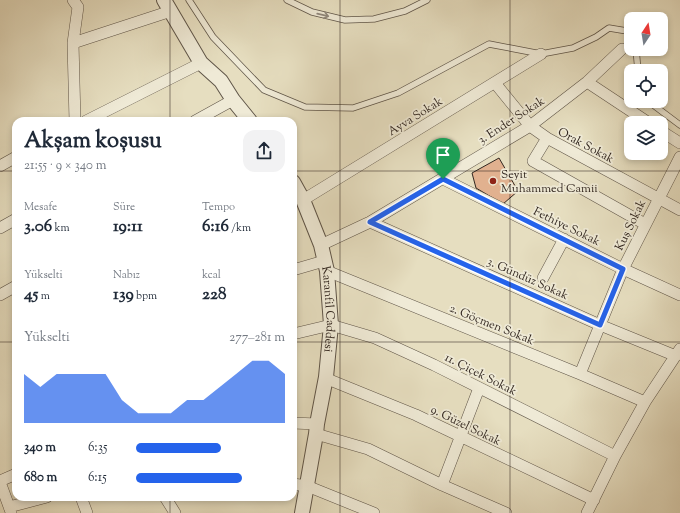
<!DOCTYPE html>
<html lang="tr">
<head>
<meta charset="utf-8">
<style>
	body { margin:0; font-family:"Sorts Mill Goudy",serif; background:#f2f2f3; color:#1f2937; height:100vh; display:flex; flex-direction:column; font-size:15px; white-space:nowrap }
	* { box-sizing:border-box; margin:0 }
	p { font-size:13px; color:#747a83 }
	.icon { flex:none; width:22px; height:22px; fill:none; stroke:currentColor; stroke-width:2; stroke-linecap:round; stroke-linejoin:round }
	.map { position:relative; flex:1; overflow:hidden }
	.side { position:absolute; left:12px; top:117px; width:285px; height:384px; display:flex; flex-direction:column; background:#fff; border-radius:12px; box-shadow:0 2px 6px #0003 }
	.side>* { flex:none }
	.needle { width:26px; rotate:12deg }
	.fabs { position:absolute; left:624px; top:12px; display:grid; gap:8px }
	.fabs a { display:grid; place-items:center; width:44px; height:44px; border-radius:8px; background:#fff; box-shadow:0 2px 6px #0003; font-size:20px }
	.pin { position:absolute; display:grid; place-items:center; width:34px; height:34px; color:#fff; margin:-41px -17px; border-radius:50% 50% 50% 0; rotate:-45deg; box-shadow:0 0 4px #0007 }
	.pin .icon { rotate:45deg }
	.round { display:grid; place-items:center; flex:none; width:42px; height:42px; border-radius:12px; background:#f2f2f3 }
	.head { display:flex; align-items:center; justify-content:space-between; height:68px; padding:0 12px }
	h1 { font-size:22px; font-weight:700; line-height:30px }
	.stats { display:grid; grid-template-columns:repeat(3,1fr); gap:6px; height:68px; padding:4px 12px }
	.stats div { display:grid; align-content:center }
	.stats b { font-size:17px; font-weight:700 }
	.stats small { font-size:11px; font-weight:400 }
	.stats p { font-size:11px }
	.chart { height:112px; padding:8px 12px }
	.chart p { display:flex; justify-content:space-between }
	.chart svg { width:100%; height:72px; margin-top:4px; fill:#2563eb; opacity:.7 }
	ul { padding:0 12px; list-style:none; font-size:13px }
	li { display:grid; grid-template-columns:64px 48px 1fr; align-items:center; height:30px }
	li i { height:10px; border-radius:5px; background:#2563eb }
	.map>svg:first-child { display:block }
	.building { fill:#e1b18f; stroke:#322720 }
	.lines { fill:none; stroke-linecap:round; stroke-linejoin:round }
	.service-casing { stroke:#5f5548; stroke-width:7 }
	.minor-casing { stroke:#5f5548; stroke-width:12 }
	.tertiary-casing { stroke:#5f5548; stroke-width:16 }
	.service { stroke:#efead6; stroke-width:5.5 }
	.minor { stroke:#efead6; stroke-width:11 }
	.tertiary { stroke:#efead6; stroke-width:14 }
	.oneway { stroke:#90887b }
	.route-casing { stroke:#fff; stroke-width:8 }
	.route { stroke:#2563eb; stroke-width:5 }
	.grid { fill:none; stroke:#322720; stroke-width:1; stroke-opacity:0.55 }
	.poi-dot { fill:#8f2418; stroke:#efead6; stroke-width:1.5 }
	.labels { text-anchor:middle; stroke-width:3.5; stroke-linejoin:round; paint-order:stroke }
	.street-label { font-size:12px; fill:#322720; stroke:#efead6 }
	.poi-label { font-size:12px; fill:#322720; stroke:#efead6; text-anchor:start }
</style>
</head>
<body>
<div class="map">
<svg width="680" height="513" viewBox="0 0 680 513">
	<rect width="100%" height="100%" fill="#e6dec0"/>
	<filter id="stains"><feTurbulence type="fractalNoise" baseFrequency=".005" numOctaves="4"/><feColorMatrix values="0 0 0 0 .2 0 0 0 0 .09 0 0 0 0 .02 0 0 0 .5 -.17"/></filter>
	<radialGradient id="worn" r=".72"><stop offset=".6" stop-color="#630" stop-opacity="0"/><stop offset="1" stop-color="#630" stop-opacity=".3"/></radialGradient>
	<path class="building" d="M499,158L518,191L503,204L476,188L472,173Z"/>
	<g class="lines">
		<g class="service-casing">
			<path id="service" d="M189,0L213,37L264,90L305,107L353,108L398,93L489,44L541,54L573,48L596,37L609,28L627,31L631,36
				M287,0L312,12L345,20L374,19L405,11L427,0
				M636,49L638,71
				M648,101L680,125"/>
		</g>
		<g class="minor-casing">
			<path id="minor" d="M73,0L78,7L73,43L75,121
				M73,43L171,11
				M587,82L649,123
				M495,83L530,126L547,138L680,210
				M86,121L201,63
				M195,121L233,100
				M661,131L680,143
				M547,138L533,161L645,224
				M0,166L16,157
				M443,179L623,269L680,295
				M303,200L541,54
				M370,222L600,325L676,356
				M0,228L16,219
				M321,245L370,222L530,126L587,82L622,49
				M293,270L324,261
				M327,271L580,374L645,402
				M543,278L564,239
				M0,295L16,286
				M293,334L331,325L375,338L434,365L615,456
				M580,374L623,269L680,157
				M325,378L416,415L594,500
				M293,423L317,424
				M316,434L368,449L442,485L506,513
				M0,481L16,474
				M0,482L11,512
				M293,484L307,486L374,513
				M442,485L479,388
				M81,497L87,513
				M165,497L175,513
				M9,507L47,497
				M587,513L615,456L645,402L680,349"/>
		</g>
		<g class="tertiary-casing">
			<g id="tertiary">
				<path d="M164,0L201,63L221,81L233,100L250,121"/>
				<path id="s1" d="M293,182L303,200L321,245L327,271L331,325L326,377L317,424L316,434L302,513"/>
			</g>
		</g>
		<use href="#service" class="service"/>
		<use href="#minor" class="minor"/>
		<use href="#tertiary" class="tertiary"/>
	</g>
	<defs><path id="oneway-shaft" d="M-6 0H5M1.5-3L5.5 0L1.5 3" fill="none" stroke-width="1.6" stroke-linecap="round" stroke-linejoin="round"/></defs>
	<use class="oneway" href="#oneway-shaft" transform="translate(323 15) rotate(13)"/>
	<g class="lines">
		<g class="route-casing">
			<path id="route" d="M443,179L623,269L600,325L370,222Z"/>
		</g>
		<use href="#route" class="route"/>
	</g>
	<path class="grid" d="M170,0V121M340,0V513M510,0V513M0,171H16M293,171H680M0,342H16M293,342H680M170,497V513"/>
	<circle class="poi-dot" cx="493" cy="181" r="4"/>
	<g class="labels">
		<g class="street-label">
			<text transform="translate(415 116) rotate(-32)" y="4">Ayva Sokak</text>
			<text transform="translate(511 120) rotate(-33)" y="4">3. Ender Sokak</text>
			<text transform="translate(586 145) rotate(28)" y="4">Orak Sokak</text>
			<text transform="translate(630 225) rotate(-64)" y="4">Kuş Sokak</text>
			<text transform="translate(567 226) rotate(26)" y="4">Fethiye Sokak</text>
			<text transform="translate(528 278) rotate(24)" y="4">3. Gündüz Sokak</text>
			<text dy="4" stroke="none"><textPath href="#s1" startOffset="134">Karanfil Caddesi</textPath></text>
			<text transform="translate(492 324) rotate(22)" y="4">2. Göçmen Sokak</text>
			<text transform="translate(481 374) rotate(27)" y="4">11. Çiçek Sokak</text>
			<text transform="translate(466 425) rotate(26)" y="4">9. Güzel Sokak</text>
		</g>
		<g class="poi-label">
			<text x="501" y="178">Seyit<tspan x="501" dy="14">Muhammed Camii</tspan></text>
		</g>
	</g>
	<rect width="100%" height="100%" filter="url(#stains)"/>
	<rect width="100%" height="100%" fill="url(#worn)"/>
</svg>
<div class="fabs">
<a><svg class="needle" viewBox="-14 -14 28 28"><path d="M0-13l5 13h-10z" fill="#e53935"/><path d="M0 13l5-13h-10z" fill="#747a83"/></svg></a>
<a><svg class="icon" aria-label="locate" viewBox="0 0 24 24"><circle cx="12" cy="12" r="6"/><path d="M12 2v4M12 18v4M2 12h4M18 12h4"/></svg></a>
<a><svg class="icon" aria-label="layers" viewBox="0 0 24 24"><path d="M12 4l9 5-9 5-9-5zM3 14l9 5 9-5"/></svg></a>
</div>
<div class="pin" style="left:443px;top:179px;background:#1e9e55"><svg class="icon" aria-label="arrive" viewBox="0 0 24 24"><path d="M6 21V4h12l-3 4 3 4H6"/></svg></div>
<section class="side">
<div class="head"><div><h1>Akşam koşusu</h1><p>21:55 · 9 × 340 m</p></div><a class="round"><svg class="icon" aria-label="share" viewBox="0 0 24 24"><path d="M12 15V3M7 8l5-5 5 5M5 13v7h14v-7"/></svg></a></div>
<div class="stats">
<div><p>Mesafe</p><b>3.06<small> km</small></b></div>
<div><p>Süre</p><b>19:11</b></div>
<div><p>Tempo</p><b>6:16<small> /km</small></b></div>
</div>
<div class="stats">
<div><p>Yükselti</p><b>45<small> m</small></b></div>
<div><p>Nabız</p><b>139<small> bpm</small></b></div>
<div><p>kcal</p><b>228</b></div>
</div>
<div class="chart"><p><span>Yükselti</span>277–281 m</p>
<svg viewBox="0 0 160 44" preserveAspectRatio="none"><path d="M0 44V14L10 22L20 14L30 14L40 14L50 14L60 30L70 38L80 38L90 38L100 30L110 30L120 22L130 14L140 6L150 6L160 14V44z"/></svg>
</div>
<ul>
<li><b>340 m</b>6:35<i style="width:57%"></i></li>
<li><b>680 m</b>6:15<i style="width:71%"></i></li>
</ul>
</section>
</div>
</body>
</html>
